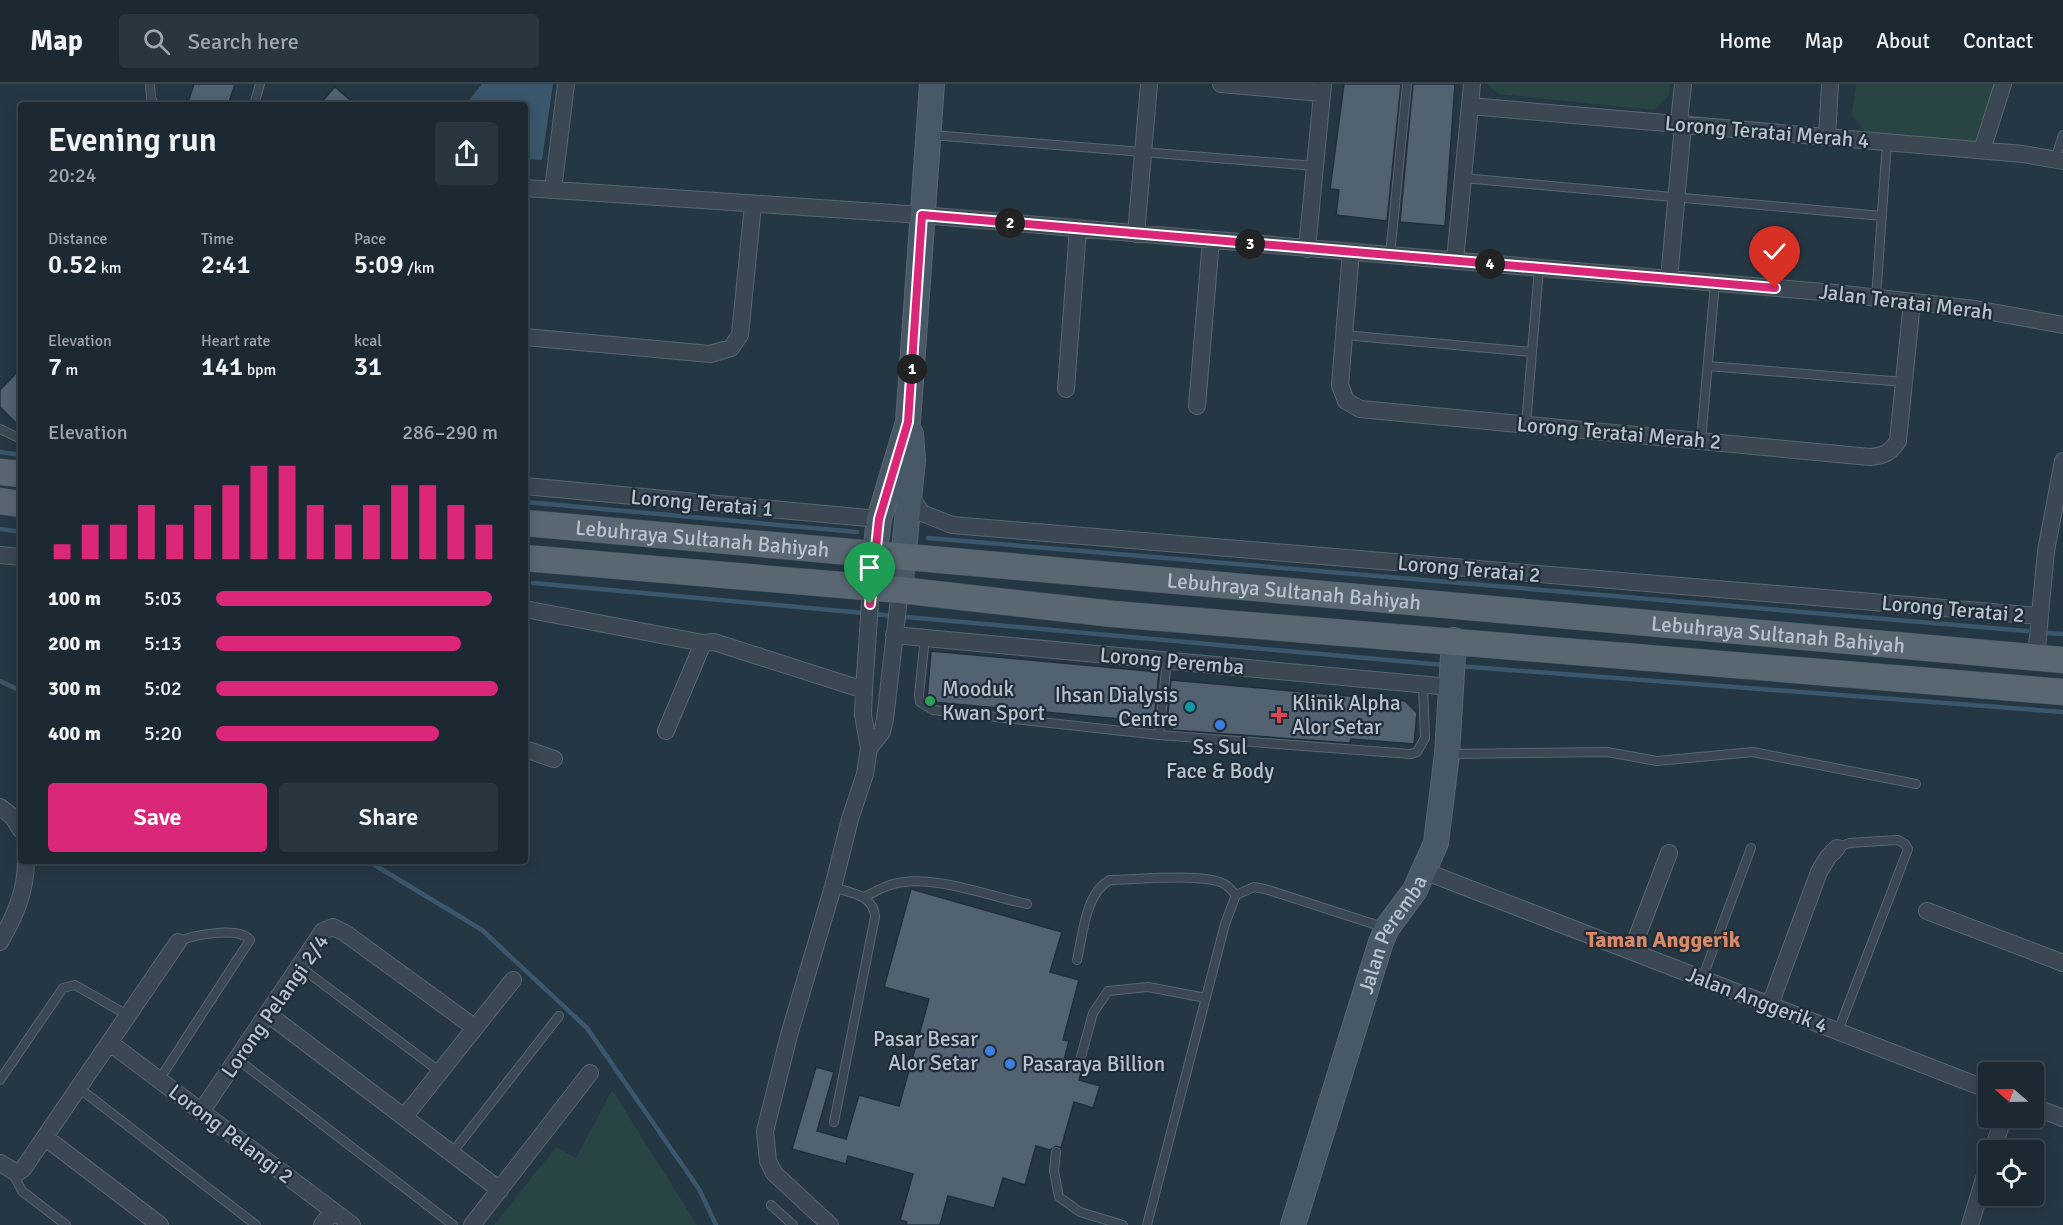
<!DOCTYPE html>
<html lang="en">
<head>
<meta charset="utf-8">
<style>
	body { margin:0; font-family:Signika,sans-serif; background:#29353f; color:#f1f3f6; height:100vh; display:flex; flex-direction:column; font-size:22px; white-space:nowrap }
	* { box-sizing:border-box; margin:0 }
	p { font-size:20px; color:#a0a6ac }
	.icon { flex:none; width:33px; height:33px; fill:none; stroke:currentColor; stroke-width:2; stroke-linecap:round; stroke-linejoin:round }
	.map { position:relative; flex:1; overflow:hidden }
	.details { position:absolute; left:18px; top:18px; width:510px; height:762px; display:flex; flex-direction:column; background:#1c2933; border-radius:6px; box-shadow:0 3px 15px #0003,0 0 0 2px #3a454e }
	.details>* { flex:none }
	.needle { width:39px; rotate:290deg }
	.fabs { position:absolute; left:1978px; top:978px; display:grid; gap:12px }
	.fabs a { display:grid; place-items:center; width:66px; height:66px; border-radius:6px; background:#1c2933; box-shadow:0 3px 15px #0003,0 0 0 2px #3a454e; font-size:30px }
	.pin { position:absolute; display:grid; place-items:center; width:51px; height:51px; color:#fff; margin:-62px -26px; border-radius:50% 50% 50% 0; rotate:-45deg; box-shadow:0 0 6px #0007 }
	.pin .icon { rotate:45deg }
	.km { position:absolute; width:30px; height:30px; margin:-15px; border-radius:50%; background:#222; color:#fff; font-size:16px; line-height:30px; text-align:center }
	.round { display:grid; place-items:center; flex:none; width:63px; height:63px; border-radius:6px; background:#29353f }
	.overview { display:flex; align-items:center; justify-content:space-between; height:102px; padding:0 30px }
	h1 { font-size:33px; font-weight:600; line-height:45px }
	.metrics { display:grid; grid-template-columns:repeat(3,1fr); gap:9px; height:102px; padding:6px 30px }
	.metrics div { display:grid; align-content:center }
	.metrics b { font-size:26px; font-weight:600 }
	.metrics small { font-size:16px; font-weight:400 }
	.metrics p { font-size:16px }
	.chart { height:168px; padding:12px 30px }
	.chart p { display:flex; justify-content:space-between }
	.chart svg { width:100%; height:108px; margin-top:6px; stroke:#db2777; stroke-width:6 }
	.button { display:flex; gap:12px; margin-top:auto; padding:12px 30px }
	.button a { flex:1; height:69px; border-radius:6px; background:#db2777; color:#fff; font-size:24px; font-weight:600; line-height:69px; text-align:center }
	.button a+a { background:#29353f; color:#f1f3f6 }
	ul { padding:0 30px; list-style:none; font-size:20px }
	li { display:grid; grid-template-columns:96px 72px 1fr; align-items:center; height:45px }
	li i { height:15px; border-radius:8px; background:#db2777 }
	header { display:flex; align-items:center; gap:36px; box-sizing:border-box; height:84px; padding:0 30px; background:#1c2933; border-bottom:2px solid #3a454e }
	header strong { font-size:28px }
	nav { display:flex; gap:33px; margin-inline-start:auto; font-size:21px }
	.search { width:420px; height:54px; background:#29353f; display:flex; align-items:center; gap:15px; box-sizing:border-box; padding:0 21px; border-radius:6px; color:#a0a6ac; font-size:22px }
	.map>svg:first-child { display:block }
	.green { fill:#284544 }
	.water { fill:#3b576d }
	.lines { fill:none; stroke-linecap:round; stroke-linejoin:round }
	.stream { stroke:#3b576d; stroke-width:4.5 }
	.building { fill:#526271; stroke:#212f3b; stroke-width:1.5 }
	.lane-casing { stroke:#596671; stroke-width:10 }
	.street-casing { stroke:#596671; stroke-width:18 }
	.secondary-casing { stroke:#596671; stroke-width:26 }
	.primary-casing { stroke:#475460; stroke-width:27 }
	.lane { stroke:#3b4853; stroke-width:8 }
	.street { stroke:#3b4853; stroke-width:16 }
	.secondary { stroke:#485866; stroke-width:24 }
	.primary { stroke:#596773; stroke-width:26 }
	.route-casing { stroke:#fff; stroke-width:12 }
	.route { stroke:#db2777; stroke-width:8 }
	.leisure-dot { fill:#2e9e5b; stroke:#1f2d39; stroke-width:2 }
	.culture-dot { fill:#0f9aa8; stroke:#1f2d39; stroke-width:2 }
	.health-dot { fill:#e0444e; stroke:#1f2d39; stroke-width:2 }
	.shop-dot { fill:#3f7fe0; stroke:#1f2d39; stroke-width:2 }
	.labels { text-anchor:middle; stroke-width:4.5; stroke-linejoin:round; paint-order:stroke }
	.street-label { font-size:21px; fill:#b8c3cd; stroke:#1f2d39 }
	.poi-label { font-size:21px; fill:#b8c3cd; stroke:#1f2d39; text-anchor:start }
	.neighbourhood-label { font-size:22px; font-weight:bold; fill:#da8966; stroke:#1f2d39 }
</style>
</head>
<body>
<header>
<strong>Map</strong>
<div class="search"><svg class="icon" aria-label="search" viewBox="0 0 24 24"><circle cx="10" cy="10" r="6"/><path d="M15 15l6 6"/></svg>Search here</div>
<nav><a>Home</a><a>Map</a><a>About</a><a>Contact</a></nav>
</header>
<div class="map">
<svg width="2063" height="1141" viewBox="0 0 2063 1141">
	<rect width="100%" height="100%" fill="#263744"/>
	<path class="green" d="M1487,0H1670L1669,11L1654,26L1498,10Z
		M1856,0H1999L1979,58L1866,50L1852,31Z
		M612,1006L697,1141H494L556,1063L576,1074Z"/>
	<path class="water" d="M482,0H553L542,76L525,75V21H465Z"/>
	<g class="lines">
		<path class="stream" d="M0,368L21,371
			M525,418L857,448
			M0,445L21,448
			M928,454L2027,547
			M533,499L864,529
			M873,530L1444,581
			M2047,549L2063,550
			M1458,582L2063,628
			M0,597L21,607
			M368,777L482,846L587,944L699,1105L716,1141"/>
	</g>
	<path class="building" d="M194,0H235L228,21H187Z
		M1344,0H1401L1387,137L1336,131L1339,106L1330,105Z
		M1413,0H1455L1445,142L1400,138Z
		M335,3L356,21H319Z
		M21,284V344L0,323V306Z
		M931,567L1159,588L1154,638L932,618L927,615Z
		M1171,596L1405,617L1417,629L1414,660L1351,655L1350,659L1172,646L1173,640H1167Z
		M911,805L1062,848L1050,888L1079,896L1063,956L1069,957L1064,976L1073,979L1077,986L1082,985L1079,996L1100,1002L1093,1024L1074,1018L1061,1064L1056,1062L1050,1066L1036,1062L1025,1101L1003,1094L994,1124L948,1112L940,1141H906L907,1138L900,1136L913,1090L848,1072L846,1080L792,1065L816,983L834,988L817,1047L846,1055L859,1011L899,1022L929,915L884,903Z"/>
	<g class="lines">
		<g class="lane-casing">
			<path id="lane" d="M150,0L151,14L155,21
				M254,21L260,0
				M932,51L1315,82
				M2055,75L2063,51
				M1463,94L1882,132
				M1390,171L1407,0
				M1876,214L1887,58
				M1344,251L1532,268
				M1708,282L1904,298
				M1526,341L1539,184
				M0,345L21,355
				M1701,357L1715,199
				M925,553L919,611L920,618L933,626L1159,651L1411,670L1417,668L1425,654L1423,601
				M1159,651L1167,577
				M1450,670L1607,668L1657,677L1753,668L1916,700
				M1837,764L1849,759L1898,756L1905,760L1908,765L1838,947
				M833,803C851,809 874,811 875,833L834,1038
				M864,813C873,809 881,804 890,801C928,788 988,812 1027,820
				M1077,876C1083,851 1085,809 1110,796C1135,796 1209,788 1226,801C1230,804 1233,808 1236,811
				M299,882L439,987
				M1702,895L1751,764
				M237,975L453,1141
				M1079,980L1093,929L1108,907L1148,903L1206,914
				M0,996L63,904L75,901L129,932
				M159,996L250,856C239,842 192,851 178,858
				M79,1004L256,1141
				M1056,1068L1054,1087L1059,1113L1080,1128L1123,1141
				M452,1069L559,932
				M12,1088L22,1107L66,1141
				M771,1121L793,1141
				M1147,1141L1225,840L1236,811L1254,803L1265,805L1386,844"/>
		</g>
		<g class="street-casing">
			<path id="street" d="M1221,0L1322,9
				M1470,22L2023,70L2063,77
				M1827,53L1830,0
				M1982,66L2003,0
				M525,104L922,131L1835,209L1975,225L2063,241
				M553,106L566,0
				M1136,150L1149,0
				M1307,165L1323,0
				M1351,168L1340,301L1346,317L1360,325L1870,373C1884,372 1890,369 1898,357L1912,218
				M1455,177L1472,0
				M1669,195L1682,52L1680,28L1683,0
				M525,253L710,270L731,264L740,251L753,121
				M1066,305L1078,145
				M1197,322L1211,156
				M525,402L879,435
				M909,411L922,429L952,441L2040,532
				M0,471L21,473
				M525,525L703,559
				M894,551L1450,603
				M2036,574L2046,467L2063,377
				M666,647L703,559L714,558L864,606
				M869,664L882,648L885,635L900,506
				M525,665L554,675
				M0,723L13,733L21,746
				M1424,787L1989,1006
				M1927,827L2063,879
				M0,858C15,832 26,807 26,777
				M1632,866L1669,769
				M1770,921L1819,788L1828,773L1837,764
				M268,930L500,1106
				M110,959L352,1141
				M2034,1023L2063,1034
				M201,1028L323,847L333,843L345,849L474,943
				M405,1032L513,896
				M46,1054L160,1141
				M1993,1066L2003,1034
				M0,1079L17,1089L23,1085L178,858
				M322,1141L333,1127
				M472,1141L590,989
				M830,1141L774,1089L768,1077L765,1047L789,951L833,803L850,735L865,690L869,664L863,631L864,606L871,504
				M1970,1141L1989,1078"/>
		</g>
		<g class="secondary-casing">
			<g id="secondary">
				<path d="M871,504L879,435L908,338L932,0"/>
				<path d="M900,506L913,376L911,350"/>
				<path id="s1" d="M1293,1141L1381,858L1387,844L1415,806L1436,759L1447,670L1454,556"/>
			</g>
		</g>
		<g class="primary-casing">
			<g id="primary">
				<path d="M0,388L21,390"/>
				<path d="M0,417L21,420"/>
				<path id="s2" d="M525,439L2063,576"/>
				<path d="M525,474L900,506L1113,530L2063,608"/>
			</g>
		</g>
		<use href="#lane" class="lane"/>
		<use href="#street" class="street"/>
		<use href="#secondary" class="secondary"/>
		<use href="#primary" class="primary"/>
	</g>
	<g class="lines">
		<g class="route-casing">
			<path id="route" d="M870,520L879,435L908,338L922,131L1775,204"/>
		</g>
		<use href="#route" class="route"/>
	</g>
	<circle class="leisure-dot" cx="930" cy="617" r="6"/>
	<circle class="culture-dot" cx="1190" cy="623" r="6"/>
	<path class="health-dot" d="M1276 622h6v6h6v6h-6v6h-6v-6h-6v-6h6z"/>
	<g class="shop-dot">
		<circle cx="1220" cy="641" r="6"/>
		<circle cx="990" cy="967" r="6"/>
		<circle cx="1010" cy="980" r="6"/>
	</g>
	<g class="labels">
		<g class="street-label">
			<text transform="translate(1767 48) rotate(5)" y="7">Lorong Teratai Merah 4</text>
			<text transform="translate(1906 218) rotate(7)" y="7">Jalan Teratai Merah</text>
			<text transform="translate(1619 349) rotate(5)" y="7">Lorong Teratai Merah 2</text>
			<text transform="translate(702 419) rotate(5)" y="7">Lorong Teratai 1</text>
			<text dy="7" stroke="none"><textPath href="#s2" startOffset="178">Lebuhraya Sultanah Bahiyah</textPath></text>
			<text transform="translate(1469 485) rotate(5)" y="7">Lorong Teratai 2</text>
			<text dy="7" stroke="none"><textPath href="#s2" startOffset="772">Lebuhraya Sultanah Bahiyah</textPath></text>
			<text transform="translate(1953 525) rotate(5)" y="7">Lorong Teratai 2</text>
			<text dy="7" stroke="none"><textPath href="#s2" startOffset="1258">Lebuhraya Sultanah Bahiyah</textPath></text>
			<text transform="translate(1172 577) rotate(5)" y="7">Lorong Peremba</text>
			<text dy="7" stroke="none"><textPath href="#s1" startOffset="308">Jalan Peremba</textPath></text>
			<text transform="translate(1757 916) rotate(21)" y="7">Jalan Anggerik 4</text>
			<text transform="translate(275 922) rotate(-55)" y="7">Lorong Pelangi 2/4</text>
			<text transform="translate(231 1050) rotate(37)" y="7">Lorong Pelangi 2</text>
		</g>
		<g class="poi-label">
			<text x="942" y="612">Mooduk<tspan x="942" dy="24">Kwan Sport</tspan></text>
			<text x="1178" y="618" text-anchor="end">Ihsan Dialysis<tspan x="1178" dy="24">Centre</tspan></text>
			<text x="1292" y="626">Klinik Alpha<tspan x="1292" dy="24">Alor Setar</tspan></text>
			<text x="1220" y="670" text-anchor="middle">Ss Sul<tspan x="1220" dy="24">Face &amp; Body</tspan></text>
			<text x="978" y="962" text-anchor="end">Pasar Besar<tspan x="978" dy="24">Alor Setar</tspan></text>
			<text x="1022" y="987">Pasaraya Billion</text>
		</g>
		<g class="neighbourhood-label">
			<text x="1663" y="863">Taman Anggerik</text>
		</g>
	</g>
</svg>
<div class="fabs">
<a><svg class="needle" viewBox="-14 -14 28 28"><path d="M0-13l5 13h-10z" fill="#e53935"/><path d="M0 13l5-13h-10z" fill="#a0a6ac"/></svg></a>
<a><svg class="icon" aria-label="locate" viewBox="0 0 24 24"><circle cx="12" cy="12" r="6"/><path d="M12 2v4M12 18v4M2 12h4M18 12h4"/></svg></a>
</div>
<div class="pin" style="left:870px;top:520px;background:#1e9e55"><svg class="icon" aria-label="arrive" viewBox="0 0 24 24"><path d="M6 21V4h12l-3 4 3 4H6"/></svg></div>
<div class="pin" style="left:1775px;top:204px;background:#d93025"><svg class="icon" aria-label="check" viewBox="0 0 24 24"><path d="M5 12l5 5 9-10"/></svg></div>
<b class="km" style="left:912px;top:285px">1</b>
<b class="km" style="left:1010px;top:139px">2</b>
<b class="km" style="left:1250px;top:160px">3</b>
<b class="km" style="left:1490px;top:180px">4</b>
<section class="details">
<div class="overview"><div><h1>Evening run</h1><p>20:24</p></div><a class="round"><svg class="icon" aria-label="share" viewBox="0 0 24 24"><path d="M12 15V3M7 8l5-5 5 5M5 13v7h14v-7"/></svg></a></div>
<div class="metrics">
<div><p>Distance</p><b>0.52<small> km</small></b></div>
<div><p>Time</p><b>2:41</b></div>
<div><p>Pace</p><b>5:09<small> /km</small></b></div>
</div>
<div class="metrics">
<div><p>Elevation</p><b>7<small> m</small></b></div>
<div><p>Heart rate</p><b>141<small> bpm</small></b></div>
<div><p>kcal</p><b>31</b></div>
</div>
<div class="chart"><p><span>Elevation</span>286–290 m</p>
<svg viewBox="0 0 160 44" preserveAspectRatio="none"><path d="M5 44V38M15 44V30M25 44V30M35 44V22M45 44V30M55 44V22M65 44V14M75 44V6M85 44V6M95 44V22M105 44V30M115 44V22M125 44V14M135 44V14M145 44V22M155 44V30"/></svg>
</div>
<ul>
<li><b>100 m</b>5:03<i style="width:98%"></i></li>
<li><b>200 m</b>5:13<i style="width:87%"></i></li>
<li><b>300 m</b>5:02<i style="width:100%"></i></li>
<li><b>400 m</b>5:20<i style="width:79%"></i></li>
</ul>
<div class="button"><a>Save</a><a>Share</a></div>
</section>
</div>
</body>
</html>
